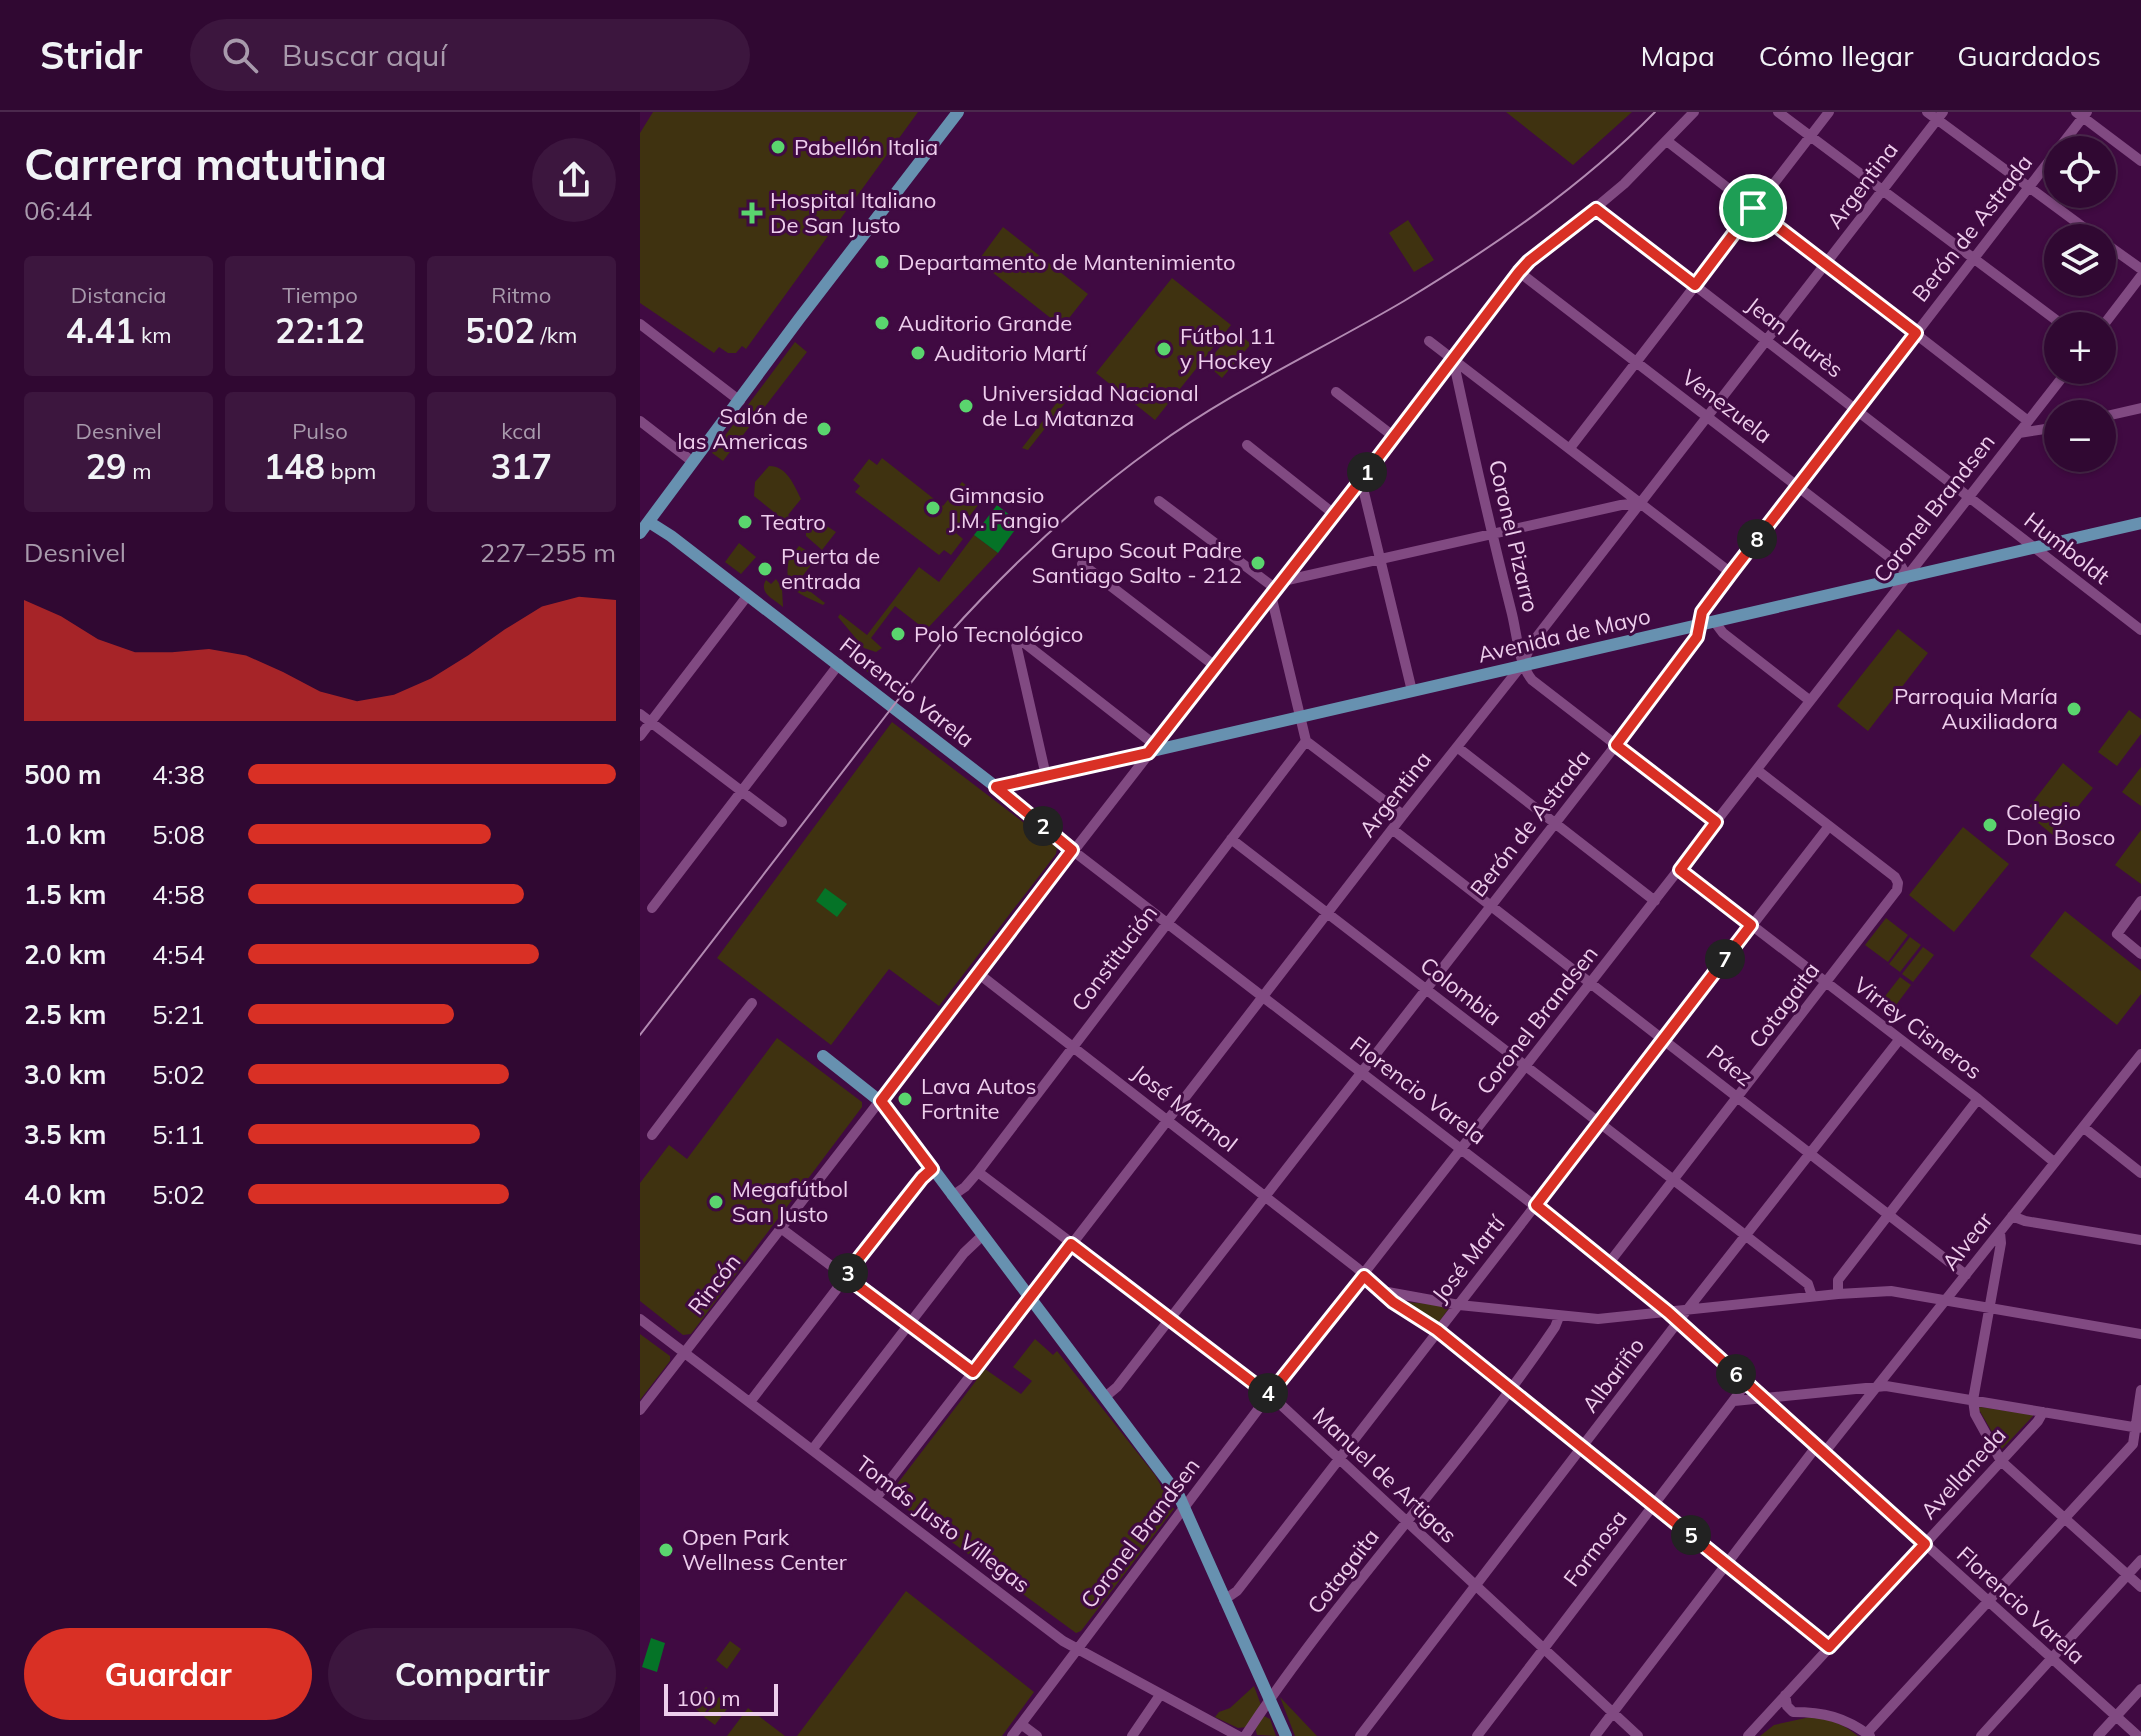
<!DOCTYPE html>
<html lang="es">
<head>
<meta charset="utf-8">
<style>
	body { margin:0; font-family:Mulish,sans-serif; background:#3c163e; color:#f1f3f6; height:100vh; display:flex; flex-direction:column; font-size:30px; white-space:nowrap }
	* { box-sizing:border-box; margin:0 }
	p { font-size:26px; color:#a89aac }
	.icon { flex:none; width:44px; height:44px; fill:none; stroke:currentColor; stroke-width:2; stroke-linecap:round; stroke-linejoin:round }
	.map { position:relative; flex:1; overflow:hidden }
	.drawer { display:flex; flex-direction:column; background:#300832; width:640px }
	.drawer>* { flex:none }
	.fabs { position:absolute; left:1404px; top:24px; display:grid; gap:16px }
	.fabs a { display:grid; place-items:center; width:72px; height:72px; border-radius:50%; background:#300832; box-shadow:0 2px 6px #0004,0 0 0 2px #4b294d; font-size:40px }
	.scale { position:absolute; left:24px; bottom:20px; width:114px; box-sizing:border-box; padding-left:8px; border:4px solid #eeceed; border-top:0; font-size:22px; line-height:28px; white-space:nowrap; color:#eeceed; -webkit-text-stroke:6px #400a42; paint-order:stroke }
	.pin { position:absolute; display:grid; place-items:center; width:68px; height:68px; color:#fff; margin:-34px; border:4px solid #fff; border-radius:50%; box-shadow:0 2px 8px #0007 }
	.km { position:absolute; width:40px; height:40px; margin:-20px; border-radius:50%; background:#222; color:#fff; font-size:22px; line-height:40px; text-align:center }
	.round { display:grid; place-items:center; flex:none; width:84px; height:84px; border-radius:42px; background:#3c163e }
	.headline { display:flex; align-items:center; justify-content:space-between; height:136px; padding:0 24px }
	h1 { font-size:44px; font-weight:700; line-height:60px }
	.figures { display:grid; grid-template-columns:repeat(3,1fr); gap:12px; height:136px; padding:8px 24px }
	.figures div { display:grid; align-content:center; border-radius:8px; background:#3c163e; text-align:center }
	.figures b { font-size:34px; font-weight:700 }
	.figures small { font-size:22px; font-weight:400 }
	.figures p { font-size:22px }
	.chart { height:224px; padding:16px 24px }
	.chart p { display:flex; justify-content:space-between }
	.chart svg { width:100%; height:144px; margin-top:8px; fill:#d93025; opacity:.7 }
	.primary-button { display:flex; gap:16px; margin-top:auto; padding:16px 24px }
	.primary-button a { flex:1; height:92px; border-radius:48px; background:#d93025; color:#fff; font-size:32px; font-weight:700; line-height:92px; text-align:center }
	.primary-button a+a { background:#3c163e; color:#f1f3f6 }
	ul { padding:0 24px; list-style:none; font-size:26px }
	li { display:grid; grid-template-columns:128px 96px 1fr; align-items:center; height:60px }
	li i { height:20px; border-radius:10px; background:#d93025 }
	header { display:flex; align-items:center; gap:48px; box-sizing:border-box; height:112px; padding:0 40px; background:#300832; border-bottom:2px solid #4b294d }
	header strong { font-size:38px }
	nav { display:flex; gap:44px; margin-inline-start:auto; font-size:28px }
	.search { width:560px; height:72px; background:#3c163e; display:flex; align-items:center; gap:20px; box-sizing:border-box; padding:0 28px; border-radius:44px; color:#a89aac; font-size:30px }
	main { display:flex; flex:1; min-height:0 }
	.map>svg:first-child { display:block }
	.green { fill:#3f3210 }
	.water { fill:#057327 }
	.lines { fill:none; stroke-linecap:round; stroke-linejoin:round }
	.minor { stroke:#814a82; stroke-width:10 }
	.major { stroke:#6791b0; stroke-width:12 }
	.rail { stroke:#b28ab2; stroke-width:2 }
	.route-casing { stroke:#fff; stroke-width:16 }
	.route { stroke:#d93025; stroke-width:10 }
	.poi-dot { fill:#5ad56e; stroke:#400a42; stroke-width:3 }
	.labels { text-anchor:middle; stroke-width:6; stroke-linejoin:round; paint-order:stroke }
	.poi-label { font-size:22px; fill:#eeceed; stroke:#400a42; text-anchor:start }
	.street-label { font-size:22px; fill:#eeceed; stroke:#400a42 }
</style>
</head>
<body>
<header>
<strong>Stridr</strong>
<div class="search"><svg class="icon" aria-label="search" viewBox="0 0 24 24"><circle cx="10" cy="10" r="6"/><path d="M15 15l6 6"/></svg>Buscar aquí</div>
<nav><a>Mapa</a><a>Cómo llegar</a><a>Guardados</a></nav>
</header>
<main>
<section class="drawer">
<div class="headline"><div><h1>Carrera matutina</h1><p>06:44</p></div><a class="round"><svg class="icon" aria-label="share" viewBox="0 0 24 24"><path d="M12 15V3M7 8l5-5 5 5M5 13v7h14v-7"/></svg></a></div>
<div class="figures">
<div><p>Distancia</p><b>4.41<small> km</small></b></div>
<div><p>Tiempo</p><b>22:12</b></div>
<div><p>Ritmo</p><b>5:02<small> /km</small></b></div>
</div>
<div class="figures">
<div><p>Desnivel</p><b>29<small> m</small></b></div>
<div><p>Pulso</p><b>148<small> bpm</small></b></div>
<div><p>kcal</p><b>317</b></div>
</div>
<div class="chart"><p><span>Desnivel</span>227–255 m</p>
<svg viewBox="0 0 160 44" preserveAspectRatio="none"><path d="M0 44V7L10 12L20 19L30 23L40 23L50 22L60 24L70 29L80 35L90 38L100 36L110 31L120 24L130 16L140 9L150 6L160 7V44z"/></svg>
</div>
<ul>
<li><b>500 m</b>4:38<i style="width:100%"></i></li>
<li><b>1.0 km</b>5:08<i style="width:66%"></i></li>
<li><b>1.5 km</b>4:58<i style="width:75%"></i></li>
<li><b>2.0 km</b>4:54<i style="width:79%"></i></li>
<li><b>2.5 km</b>5:21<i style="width:56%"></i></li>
<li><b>3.0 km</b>5:02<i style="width:71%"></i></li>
<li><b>3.5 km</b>5:11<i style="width:63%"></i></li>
<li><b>4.0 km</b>5:02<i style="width:71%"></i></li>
</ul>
<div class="primary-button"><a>Guardar</a><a>Compartir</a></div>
</section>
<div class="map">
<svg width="1501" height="1624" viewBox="0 0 1501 1624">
	<rect width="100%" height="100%" fill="#400a42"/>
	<path class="green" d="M13,0H278L106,237L102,234L96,241H88L79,235L74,241L0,191V21Z
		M866,0H992L933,53Z
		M768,108L794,148L774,160L749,121Z
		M363,115L448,182L422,215L338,149Z
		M532,166L591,213L515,308L456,261Z
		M594,218L611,232L582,266L566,252Z
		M155,230L167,240L83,349L72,341Z
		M431,272L436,277L388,338L382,336Z
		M242,346L303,394L322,370L343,387L316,421L323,427L311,443L304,438L299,443L215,380L220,374L213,368L229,347L237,353Z
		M129,354C147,354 154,373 161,387L148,403L156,410L145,409L114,384L115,370Z
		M176,407L196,420L182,438L166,424V418Z
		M334,423L358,441L286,518L255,494L231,526L242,536L236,540L224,536L198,505L200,502L227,523L279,455L299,470Z
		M99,431L116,445L101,462L85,450Z
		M159,434L177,445L158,470L185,491L183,493C160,481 142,480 149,447Z
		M136,467L142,476L143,495C134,487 118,481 126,468L131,472Z
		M1258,517L1288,541L1228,619L1197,594Z
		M221,546H230L241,555L235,566L215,550Z
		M1489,598L1501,607V622L1477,654L1458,640Z
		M252,610L417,736L416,742L299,894L249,857L191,933L77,846Z
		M1423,651L1453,676L1414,724L1385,700Z
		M1501,655V694L1482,680Z
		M1323,715L1369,752L1314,820L1269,783Z
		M1501,718V772L1475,753Z
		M1425,799L1501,859V882L1477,913L1390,844Z
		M1246,806L1268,823L1248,850L1225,833Z
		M1270,825L1281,833L1260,860L1249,852Z
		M1283,835L1294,843L1273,870L1262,862Z
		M1260,865L1271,873L1250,901L1239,892Z
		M137,926L222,990V995L51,1222L43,1223L0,1189V1071L29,1033L47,1047Z
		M766,1190L806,1193L809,1196L799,1210L792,1212L766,1196Z
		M0,1222L30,1244V1249L0,1288Z
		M395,1227L413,1243L417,1239L515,1363L534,1397L441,1519L436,1521L253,1387L251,1380L345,1257L381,1282L392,1269L373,1255Z
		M1341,1295L1393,1303V1304L1362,1337L1338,1296Z
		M266,1479L394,1580L362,1624H157Z
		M90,1529L101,1537L87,1557L76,1548Z
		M614,1574L621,1593L607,1615L598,1616L575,1605L579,1600L590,1596Z
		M66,1575L77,1583L63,1603L52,1594Z
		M79,1585L90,1593L75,1613L64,1605Z
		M640,1585L677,1624H655Z
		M108,1596L145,1624H87Z
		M624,1604L630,1607L636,1624L617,1623L615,1615Z
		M1170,1605C1189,1606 1203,1612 1218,1624H1120L1134,1613Z"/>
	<path class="water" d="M357,393L380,411L358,441L334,423Z
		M185,776L207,792L197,805L176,789Z
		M11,1526L25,1531L17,1560L2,1555Z"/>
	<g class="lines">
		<path class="minor" d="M1138,0L1424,214
			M1287,0L1458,126
			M1436,0L1501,49
			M1027,29L1388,309
			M956,97L1501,518
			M1462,129L1501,157
			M879,160L1261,454L1267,465
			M0,212L100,289
			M1462,215L1501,164
			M789,229L1091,461
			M813,247C831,331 850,415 871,498C877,520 878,551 892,568L1076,710
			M696,280L753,324
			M1462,305L1501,296
			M0,309L53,350
			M1379,321L1418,315
			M607,333L694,402
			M930,336L1189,0
			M721,368L772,579
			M519,389L636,477
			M442,452L575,554
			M643,469L981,393L1000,391
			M631,483L666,629L763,703
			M1074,509L1083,521L1169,588
			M0,602L142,710
			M0,624L108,483
			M817,635L1015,789
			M406,664L376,532L378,526L515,633
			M356,675L432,738L969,1151L1028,1200L1498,1624
			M752,717L1326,1163
			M591,727L1105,1123L1168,1172L1172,1184
			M1040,758L1338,987L1414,1050
			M1501,789L1477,822L1501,842
			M12,796L199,552
			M339,862L717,1156L753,1190L797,1218L1189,1535
			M1443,1015L1501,1061
			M12,1023L112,891
			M338,1060L625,1278L998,1624
			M312,1084L325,1075L338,1060L666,629
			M1372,1104L1385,1109L1501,1128
			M142,1117L333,1260
			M1360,1120L1361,1131L1333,1288L1335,1302L1361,1349L1501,1475
			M969,1151L1257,778L1258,771L1255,765L1117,658
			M742,1179L819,1193L958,1207L1198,1182L1251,1179L1501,1222
			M1198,1182V1168L1338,987
			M0,1207L423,1529L598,1624
			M465,1285L477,1275L976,633L1057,525L1062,500L1091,461L1447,0
			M1094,1289L1246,1274L1499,1316
			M110,1290L282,1066L292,1057
			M0,1298L643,469L879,160L984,72L1054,0
			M172,1338L324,1141L343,1123
			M1184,1341L1501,942
			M236,1386L763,703L882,553L892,531L1303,0
			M584,1488L597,1479L1189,714
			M1145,1583L1147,1594L1153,1600C1183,1600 1205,1605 1230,1624
			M381,1612L397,1624
			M1227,1621L1493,1332L1501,1278
			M372,1624L629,1283L1428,258
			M492,1624L520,1583
			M605,1624C699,1481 819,1357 915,1215L919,1205
			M720,1624L1047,1198L1259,928
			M837,1624L1106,1272
			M955,1624L1176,1335
			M1108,1624L1398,1309L1403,1300
			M1341,1624L1501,1448
			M1458,1624L1501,1577"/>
		<path class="major" d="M9,410L31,424L356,675L1501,411
			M0,421L159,207L318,0
			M183,944L246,994L539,1384L646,1624"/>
		<path class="rail" d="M0,923L307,524C369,455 438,390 513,336C591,279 681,238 764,189C853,135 941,75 1015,0"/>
	</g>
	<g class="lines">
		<g class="route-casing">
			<path id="route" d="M1113,96L1276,221L1091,461L1062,500L1057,525L976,633L1076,710L1040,758L1111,813L896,1093L1028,1200L1285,1432L1189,1535L797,1218L753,1190L724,1164L629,1283L431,1132L333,1260L205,1164L282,1066L292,1057L241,989L432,738L356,675L508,641L721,368L879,160L889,149L956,97L1055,173Z"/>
		</g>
		<use href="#route" class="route"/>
	</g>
	<g class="poi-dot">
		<circle cx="138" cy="35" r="8"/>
		<path d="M108 89h8v8h8v8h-8v8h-8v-8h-8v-8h8z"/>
		<circle cx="242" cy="150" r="8"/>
		<circle cx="242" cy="211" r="8"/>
		<circle cx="524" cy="237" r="8"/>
		<circle cx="278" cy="241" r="8"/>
		<circle cx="326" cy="294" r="8"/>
		<circle cx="184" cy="317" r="8"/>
		<circle cx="293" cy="396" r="8"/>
		<circle cx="105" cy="410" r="8"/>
		<circle cx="618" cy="451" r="8"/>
		<circle cx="125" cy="457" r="8"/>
		<circle cx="258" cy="522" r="8"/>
		<circle cx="1434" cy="597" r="8"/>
		<circle cx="1350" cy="713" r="8"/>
		<circle cx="265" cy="987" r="8"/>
		<circle cx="76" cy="1090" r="8"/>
		<circle cx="26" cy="1438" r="8"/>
	</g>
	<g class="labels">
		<g class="poi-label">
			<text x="154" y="43">Pabellón Italia</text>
			<text x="130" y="96">Hospital Italiano<tspan x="130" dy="25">De San Justo</tspan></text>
			<text x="258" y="158">Departamento de Mantenimiento</text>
			<text x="258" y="219">Auditorio Grande</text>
			<text x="540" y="232">Fútbol 11<tspan x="540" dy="25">y Hockey</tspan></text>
			<text x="294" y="249">Auditorio Martí</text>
			<text x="342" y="289">Universidad Nacional<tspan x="342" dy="25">de La Matanza</tspan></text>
			<text x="168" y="312" text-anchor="end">Salón de<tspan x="168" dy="25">las Americas</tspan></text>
			<text x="309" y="391">Gimnasio<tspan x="309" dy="25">J.M. Fangio</tspan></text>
			<text x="121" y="418">Teatro</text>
			<text x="602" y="446" text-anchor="end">Grupo Scout Padre<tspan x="602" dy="25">Santiago Salto - 212</tspan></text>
			<text x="141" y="452">Puerta de<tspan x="141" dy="25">entrada</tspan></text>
			<text x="274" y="530">Polo Tecnológico</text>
			<text x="1418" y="592" text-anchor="end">Parroquia María<tspan x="1418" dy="25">Auxiliadora</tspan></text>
			<text x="1366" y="708">Colegio<tspan x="1366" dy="25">Don Bosco</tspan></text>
			<text x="281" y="982">Lava Autos<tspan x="281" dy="25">Fortnite</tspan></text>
			<text x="92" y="1085">Megafútbol<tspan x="92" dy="25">San Justo</tspan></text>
			<text x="42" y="1433">Open Park<tspan x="42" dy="25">Wellness Center</tspan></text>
		</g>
		<g class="street-label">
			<text transform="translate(1222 73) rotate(-53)" y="8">Argentina</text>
			<text transform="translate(1332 116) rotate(-52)" y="8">Berón de Astrada</text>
			<text transform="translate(1155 225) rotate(38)" y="8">Jean Jaurès</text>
			<text transform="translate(1087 294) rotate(37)" y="8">Venezuela</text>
			<text transform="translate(1294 396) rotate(-52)" y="8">Coronel Brandsen</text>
			<text transform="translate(874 424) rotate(77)" y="8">Coronel Pizarro</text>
			<text transform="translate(1427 436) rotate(38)" y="8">Humboldt</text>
			<text transform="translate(924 523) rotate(-13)" y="8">Avenida de Mayo</text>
			<text transform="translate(267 580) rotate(38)" y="8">Florencio Varela</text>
			<text transform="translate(755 682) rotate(-52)" y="8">Argentina</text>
			<text transform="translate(890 711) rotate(-52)" y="8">Berón de Astrada</text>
			<text transform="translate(474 846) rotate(-53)" y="8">Constitución</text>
			<text transform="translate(821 879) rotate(38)" y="8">Colombia</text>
			<text transform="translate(1144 893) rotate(-53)" y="8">Cotagaita</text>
			<text transform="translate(897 908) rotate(-52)" y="8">Coronel Brandsen</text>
			<text transform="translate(1278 916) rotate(37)" y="8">Virrey Cisneros</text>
			<text transform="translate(1090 953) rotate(38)" y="8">Páez</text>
			<text transform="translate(778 978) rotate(37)" y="8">Florencio Varela</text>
			<text transform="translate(545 996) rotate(38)" y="8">José Mármol</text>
			<text transform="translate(1327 1129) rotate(-52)" y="8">Alvear</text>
			<text transform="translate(828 1147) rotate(-52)" y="8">José Martí</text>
			<text transform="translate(74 1172) rotate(-52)" y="8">Rincón</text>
			<text transform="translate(973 1263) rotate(-53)" y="8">Albariño</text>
			<text transform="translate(1323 1361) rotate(-48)" y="8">Avellaneda</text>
			<text transform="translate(745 1363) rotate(43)" y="8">Manuel de Artigas</text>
			<text transform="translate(303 1412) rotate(37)" y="8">Tomás Justo Villegas</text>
			<text transform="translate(500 1421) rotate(-53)" y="8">Coronel Brandsen</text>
			<text transform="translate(955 1436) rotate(-53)" y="8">Formosa</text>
			<text transform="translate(703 1459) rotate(-52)" y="8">Cotagaita</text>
			<text transform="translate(1381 1493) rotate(42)" y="8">Florencio Varela</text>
		</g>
	</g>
</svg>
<div class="fabs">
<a><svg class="icon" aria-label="locate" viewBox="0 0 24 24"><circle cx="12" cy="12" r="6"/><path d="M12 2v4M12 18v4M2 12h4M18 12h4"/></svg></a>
<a><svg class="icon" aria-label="layers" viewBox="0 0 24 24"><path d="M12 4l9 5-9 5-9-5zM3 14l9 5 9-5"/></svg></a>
<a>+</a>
<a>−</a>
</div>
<div class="scale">100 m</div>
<div class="pin" style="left:1113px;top:96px;background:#1e9e55"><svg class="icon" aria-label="arrive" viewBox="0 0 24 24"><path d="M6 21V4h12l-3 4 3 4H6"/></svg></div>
<b class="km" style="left:727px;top:360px">1</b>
<b class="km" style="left:403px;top:714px">2</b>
<b class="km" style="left:208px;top:1161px">3</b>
<b class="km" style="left:628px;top:1281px">4</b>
<b class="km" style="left:1051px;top:1423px">5</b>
<b class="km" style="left:1096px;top:1262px">6</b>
<b class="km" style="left:1085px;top:847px">7</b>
<b class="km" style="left:1117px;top:427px">8</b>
</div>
</main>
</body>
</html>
